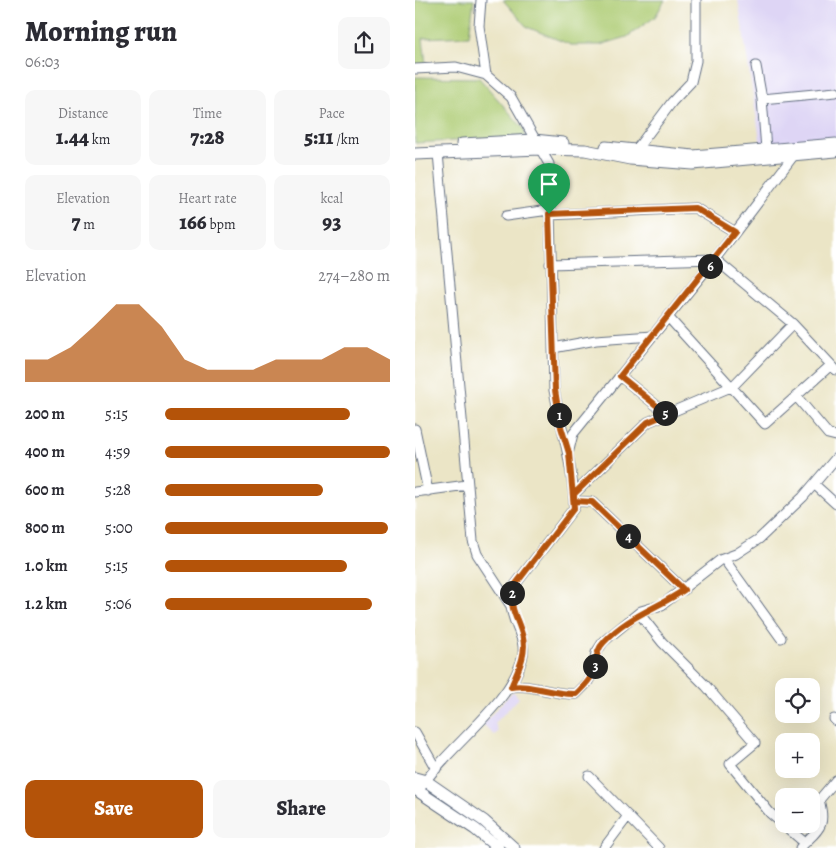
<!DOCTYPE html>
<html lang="en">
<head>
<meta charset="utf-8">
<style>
	body { margin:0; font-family:Alegreya,serif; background:#f7f7f7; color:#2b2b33; height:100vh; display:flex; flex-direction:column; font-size:19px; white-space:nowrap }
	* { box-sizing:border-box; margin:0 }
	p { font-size:16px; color:#7c7c81 }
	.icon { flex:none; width:28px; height:28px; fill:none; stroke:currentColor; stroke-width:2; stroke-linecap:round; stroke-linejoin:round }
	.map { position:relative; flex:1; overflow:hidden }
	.panel { display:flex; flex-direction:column; background:#fff; width:415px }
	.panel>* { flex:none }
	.tools { position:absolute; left:360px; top:678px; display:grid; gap:10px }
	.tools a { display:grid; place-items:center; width:45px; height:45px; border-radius:10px; background:#fff; box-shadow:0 5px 20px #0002; font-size:25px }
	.pin { position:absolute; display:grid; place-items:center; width:42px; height:42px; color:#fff; margin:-51px -21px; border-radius:50% 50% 50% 0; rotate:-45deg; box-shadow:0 0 5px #0007 }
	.pin .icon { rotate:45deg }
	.km { position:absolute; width:25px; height:25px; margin:-12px; border-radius:50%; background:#222; color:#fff; font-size:14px; line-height:25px; text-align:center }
	.round { display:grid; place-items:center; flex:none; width:52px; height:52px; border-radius:10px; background:#f7f7f7 }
	.overview { display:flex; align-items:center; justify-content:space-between; height:85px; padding:0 25px }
	h1 { font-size:28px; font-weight:800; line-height:38px }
	.figures { display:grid; grid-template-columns:repeat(3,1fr); gap:8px; height:85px; padding:5px 25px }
	.figures div { display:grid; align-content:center; border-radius:10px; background:#f7f7f7; text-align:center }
	.figures b { font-size:21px; font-weight:800 }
	.figures small { font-size:14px; font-weight:400 }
	.figures p { font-size:14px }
	.chart { height:140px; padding:10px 25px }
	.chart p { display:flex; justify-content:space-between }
	.chart svg { width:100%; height:90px; margin-top:5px; fill:#b45309; opacity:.7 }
	.cta { display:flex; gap:10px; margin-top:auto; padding:10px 25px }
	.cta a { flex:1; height:58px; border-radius:10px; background:#b45309; color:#fff; font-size:20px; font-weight:800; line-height:58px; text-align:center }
	.cta a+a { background:#f7f7f7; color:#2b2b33 }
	ul { padding:0 25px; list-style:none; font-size:16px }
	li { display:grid; grid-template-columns:80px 60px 1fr; align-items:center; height:38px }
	li i { height:12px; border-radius:6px; background:#b45309 }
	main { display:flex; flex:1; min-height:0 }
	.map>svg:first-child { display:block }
	.built { fill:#ded5f5 }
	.green { fill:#aecc74; stroke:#647e69 }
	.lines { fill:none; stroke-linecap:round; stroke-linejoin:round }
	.minor-casing { stroke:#646f82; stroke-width:11 }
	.major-casing { stroke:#646f82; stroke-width:13 }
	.minor { stroke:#fff; stroke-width:9 }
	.major { stroke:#fff; stroke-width:11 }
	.route-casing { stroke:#fff; stroke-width:10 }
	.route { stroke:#b45309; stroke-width:6 }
</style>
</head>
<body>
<main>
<section class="panel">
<div class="overview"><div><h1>Morning run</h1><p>06:03</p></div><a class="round"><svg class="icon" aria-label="share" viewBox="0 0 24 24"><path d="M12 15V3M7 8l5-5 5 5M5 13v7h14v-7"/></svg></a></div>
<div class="figures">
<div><p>Distance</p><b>1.44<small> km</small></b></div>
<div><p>Time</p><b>7:28</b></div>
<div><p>Pace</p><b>5:11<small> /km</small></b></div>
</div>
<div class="figures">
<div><p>Elevation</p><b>7<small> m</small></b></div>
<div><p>Heart rate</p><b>166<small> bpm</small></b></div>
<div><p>kcal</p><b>93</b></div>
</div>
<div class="chart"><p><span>Elevation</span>274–280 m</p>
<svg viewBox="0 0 160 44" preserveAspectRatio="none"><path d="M0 44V33L10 33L20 27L30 17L40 6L50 6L60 17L70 33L80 38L90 38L100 38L110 33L120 33L130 33L140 27L150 27L160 33V44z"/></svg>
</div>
<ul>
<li><b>200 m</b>5:15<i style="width:82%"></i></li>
<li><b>400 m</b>4:59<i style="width:100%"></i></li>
<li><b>600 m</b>5:28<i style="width:70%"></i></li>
<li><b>800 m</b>5:00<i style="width:99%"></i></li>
<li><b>1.0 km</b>5:15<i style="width:81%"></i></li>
<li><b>1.2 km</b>5:06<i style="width:92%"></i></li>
</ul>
<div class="cta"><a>Save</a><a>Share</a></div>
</section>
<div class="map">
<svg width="421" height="848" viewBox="0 0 421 848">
	<rect width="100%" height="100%" fill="#fff"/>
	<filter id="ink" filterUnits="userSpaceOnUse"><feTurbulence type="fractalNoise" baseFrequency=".02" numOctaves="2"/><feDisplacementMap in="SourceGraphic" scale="10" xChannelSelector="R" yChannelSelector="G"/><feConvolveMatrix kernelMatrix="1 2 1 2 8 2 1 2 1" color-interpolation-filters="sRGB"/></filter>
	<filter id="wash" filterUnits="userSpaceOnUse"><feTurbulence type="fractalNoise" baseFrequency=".0096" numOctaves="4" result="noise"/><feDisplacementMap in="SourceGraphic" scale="20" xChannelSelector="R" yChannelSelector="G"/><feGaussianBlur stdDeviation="1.12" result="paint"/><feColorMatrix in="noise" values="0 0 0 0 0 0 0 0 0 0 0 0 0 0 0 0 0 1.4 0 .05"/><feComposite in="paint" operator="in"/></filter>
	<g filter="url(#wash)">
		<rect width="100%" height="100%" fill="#ebe5c6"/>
		<path class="built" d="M323,0H421V141L346,146Z
			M98,691L104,698L80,723L83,732L79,735L68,724Z"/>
		<path class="green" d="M0,0H59L54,36L8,38L11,64L0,65Z
			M88,0H250L240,17L212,37L185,45H156L112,27Z
			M0,77L64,78L109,129L110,137L0,143Z"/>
	</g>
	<g filter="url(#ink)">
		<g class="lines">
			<g class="minor-casing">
				<path id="minor" d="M66,0L64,26L71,75
					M341,66L347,99
					M0,69L41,67L71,75L96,97L134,164L139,390C146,427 157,463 159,501V508L97,589C97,594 96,599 96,604C96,624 113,638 107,659C95,705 31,748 4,790
					M351,149L347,99L421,92
					M221,150L257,102L276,82L281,61V0
					M23,153L58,541L62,554L96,606
					M134,215L280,208L320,232
					M91,216L134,210
					M135,264L300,259L378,324L421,370
					M253,317L350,424L416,365
					M138,348L181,340L238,336
					M205,376L252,414
					M381,396L413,434L421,436
					M0,429L13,491
					M154,450L158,434L300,259L379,155L380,151
					M399,484L421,504
					M0,492L52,485
					M159,494L233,422L318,386L378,324
					M159,501L177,502L269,590
					M309,559L366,638
					M224,613L247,642L291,686L340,743L315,764L355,813L390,843
					M96,687C114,683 138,695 161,694L172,683L177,674L181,653L188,642L226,611L247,605L305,560L321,554L344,539L388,497L421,458
					M419,719L421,721
					M0,732L21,769
					M174,776L244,848
					M189,848L213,816
					M385,848C403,829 412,828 404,800L421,780"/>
			</g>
			<g class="major-casing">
				<path id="major" d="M47,144L119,140L148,143
					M191,147L278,156L421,144
					M0,154L125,149L170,150L215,159L278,164L421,151
					M0,778L11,781L69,821L99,848
					M0,789L60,829L83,848"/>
			</g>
			<use href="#minor" class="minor"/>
			<use href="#major" class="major"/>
		</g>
	</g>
	<g class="lines" filter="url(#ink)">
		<g class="route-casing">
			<path id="route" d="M134,214L140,390L146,427L154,453L159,508L97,589C95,613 103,617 108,638C112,655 102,672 96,687C114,683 138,695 161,694C167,688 174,682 178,673C182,662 180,651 189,642C213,616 241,609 269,590L177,502L159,501V494L233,422L252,414L205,376L320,232L280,208L134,214"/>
		</g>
		<use href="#route" class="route"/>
	</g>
</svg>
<div class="tools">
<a><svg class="icon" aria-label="locate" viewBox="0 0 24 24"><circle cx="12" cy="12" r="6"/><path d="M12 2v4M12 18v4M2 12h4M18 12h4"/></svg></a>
<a>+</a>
<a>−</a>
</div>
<div class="pin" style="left:134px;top:214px;background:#1e9e55"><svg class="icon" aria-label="arrive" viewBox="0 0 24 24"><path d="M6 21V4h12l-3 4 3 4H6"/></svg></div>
<b class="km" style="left:144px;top:415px">1</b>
<b class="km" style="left:97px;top:593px">2</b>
<b class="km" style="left:180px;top:666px">3</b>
<b class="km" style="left:213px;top:536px">4</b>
<b class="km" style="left:250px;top:413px">5</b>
<b class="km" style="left:295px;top:266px">6</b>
</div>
</main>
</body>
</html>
